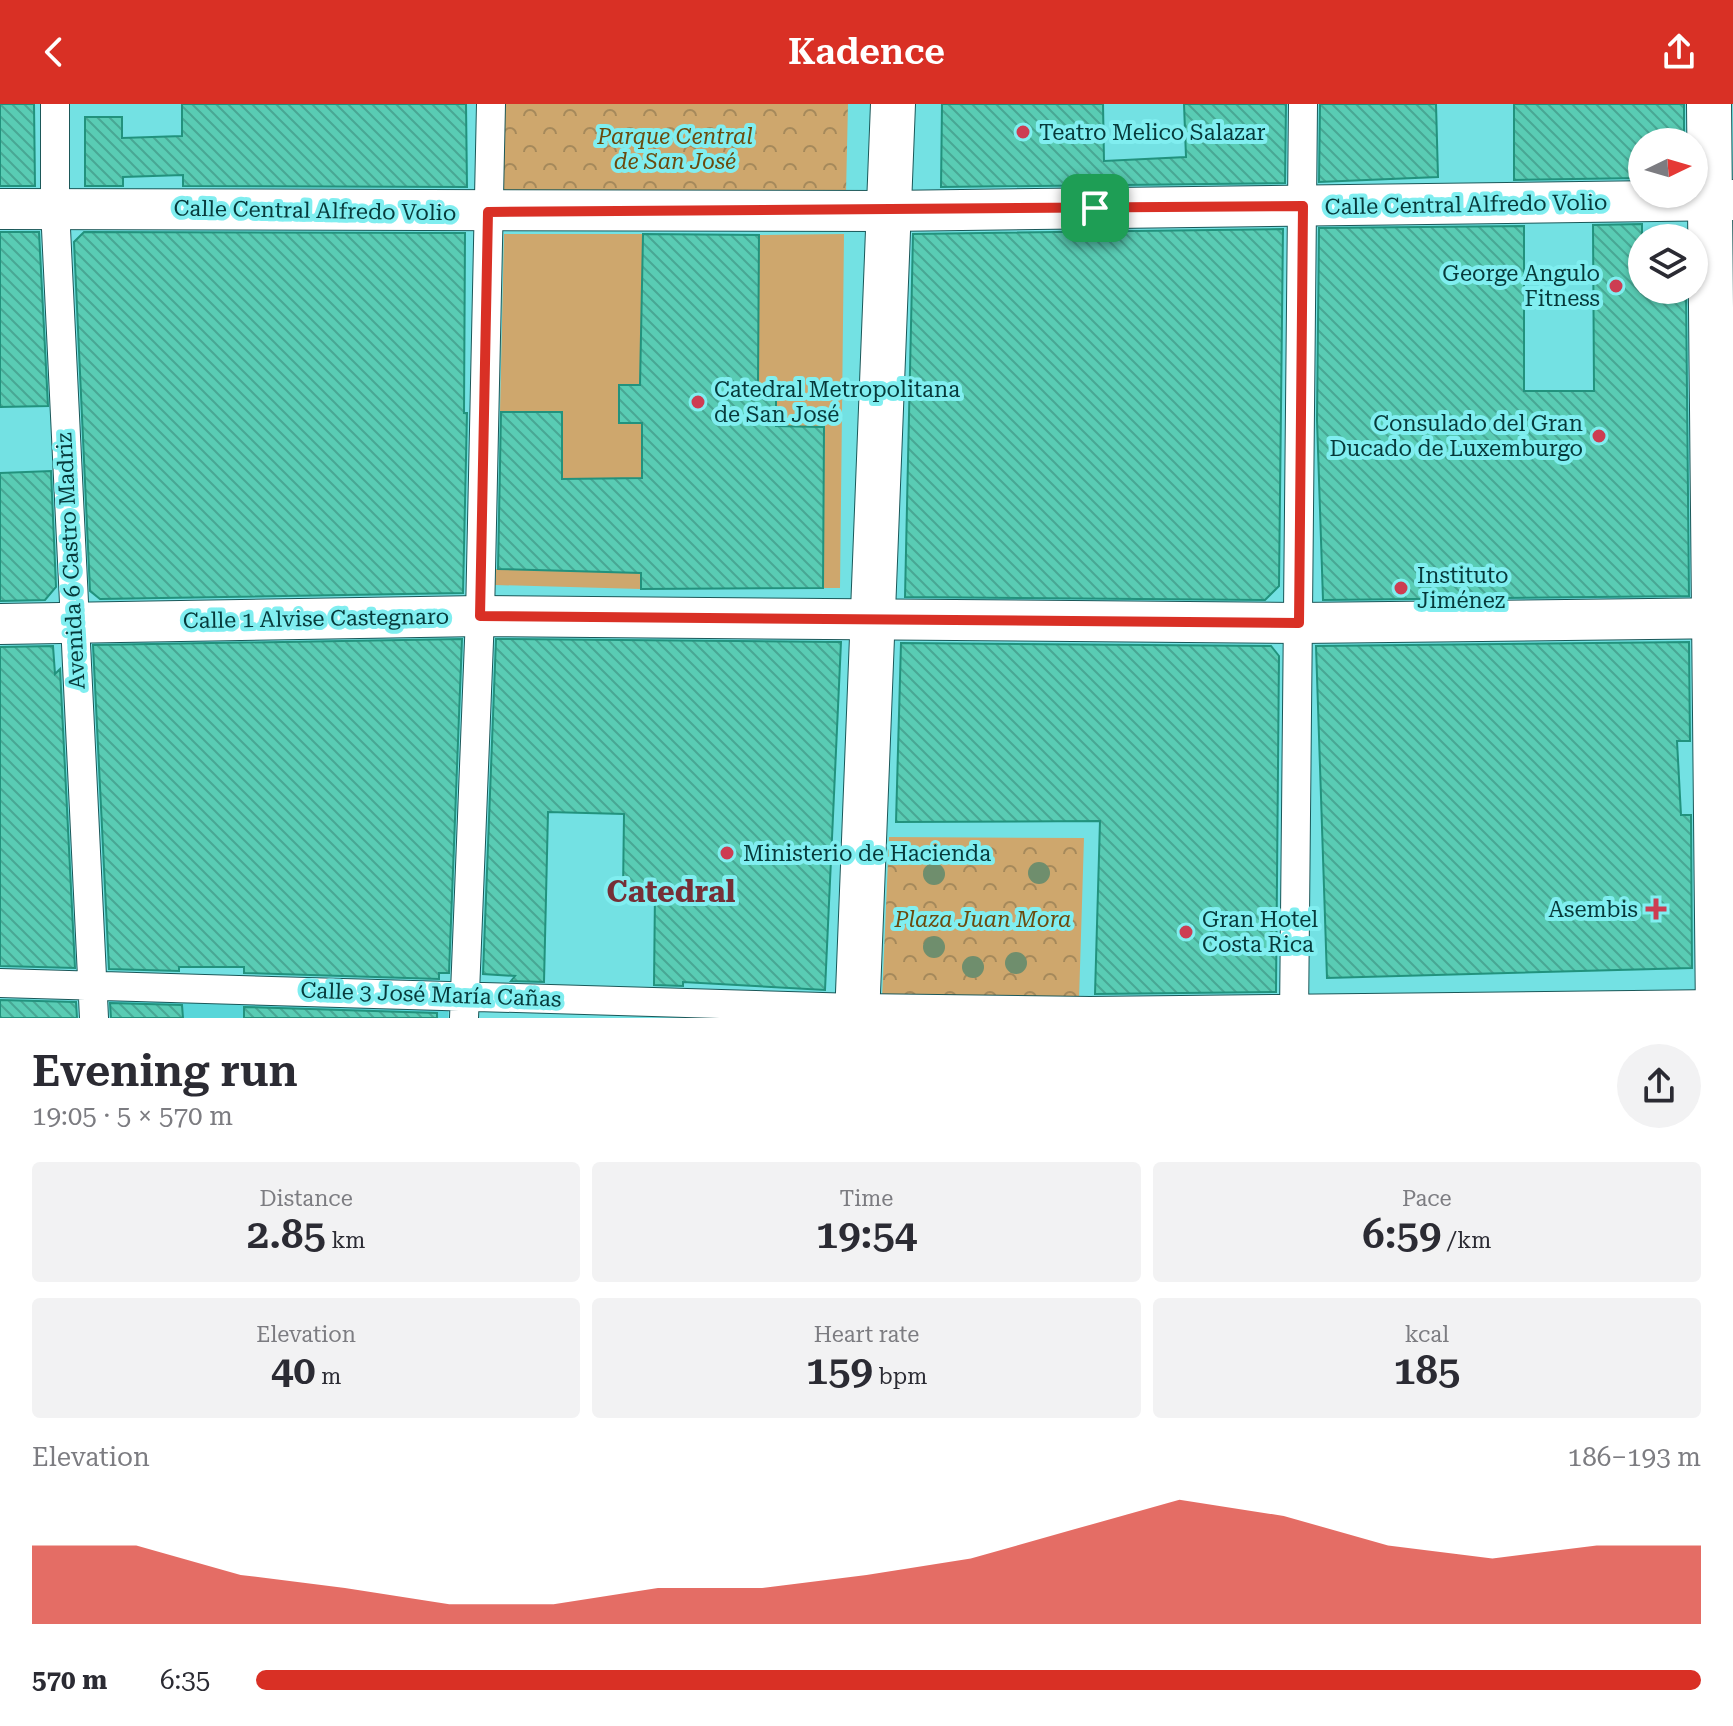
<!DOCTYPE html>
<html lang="en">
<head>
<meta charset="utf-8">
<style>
	body { margin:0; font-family:"Roboto Serif",serif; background:#f2f2f3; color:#2b2b33; height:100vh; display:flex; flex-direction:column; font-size:30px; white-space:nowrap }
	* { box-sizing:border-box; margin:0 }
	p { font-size:26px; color:#7c7c81 }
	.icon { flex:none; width:44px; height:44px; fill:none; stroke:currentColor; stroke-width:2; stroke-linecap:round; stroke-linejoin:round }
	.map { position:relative; height:914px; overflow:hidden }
	.drawer { display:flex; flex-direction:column; background:#fff; flex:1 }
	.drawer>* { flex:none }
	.needle { width:52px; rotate:85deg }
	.fabs { position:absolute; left:1628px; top:24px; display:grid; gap:16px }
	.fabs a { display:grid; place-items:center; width:80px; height:80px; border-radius:50%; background:#fff; box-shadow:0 2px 6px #0004; font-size:40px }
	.pin { position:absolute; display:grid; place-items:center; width:68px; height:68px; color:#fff; margin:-34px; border-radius:16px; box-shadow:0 4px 12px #0006 }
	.round { display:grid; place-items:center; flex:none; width:84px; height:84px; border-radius:42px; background:#f2f2f3 }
	.head { display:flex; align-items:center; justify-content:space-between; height:136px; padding:0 32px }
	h1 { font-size:44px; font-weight:600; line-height:60px }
	.metrics { display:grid; grid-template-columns:repeat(3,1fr); gap:12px; height:136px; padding:8px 32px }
	.metrics div { display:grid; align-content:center; border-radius:8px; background:#f2f2f3; text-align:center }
	.metrics b { font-size:40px; font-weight:600 }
	.metrics small { font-size:22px; font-weight:400 }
	.metrics p { font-size:22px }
	.chart { height:224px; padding:16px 32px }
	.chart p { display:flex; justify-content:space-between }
	.chart svg { width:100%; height:144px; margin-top:8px; fill:#d93025; opacity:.7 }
	ul { padding:0 32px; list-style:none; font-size:26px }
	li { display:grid; grid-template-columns:128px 96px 1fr; align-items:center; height:60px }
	li i { height:20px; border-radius:10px; background:#d93025 }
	header { display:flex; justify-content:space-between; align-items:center; height:104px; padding:0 32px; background:#d93025; color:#fff; font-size:36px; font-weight:600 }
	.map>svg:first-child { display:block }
	.built { fill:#58d6d9 }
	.forest { fill:url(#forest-crowns) }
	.garden { fill:#cea76d }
	.building { fill:url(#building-back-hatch); stroke:#22927d; stroke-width:2 }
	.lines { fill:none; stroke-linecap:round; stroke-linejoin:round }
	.street-casing { stroke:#1b5859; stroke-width:30 }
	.secondary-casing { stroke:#1b5859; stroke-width:42 }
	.highway-casing { stroke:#1b5859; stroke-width:46 }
	.street { stroke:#fff; stroke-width:28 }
	.secondary { stroke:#fff; stroke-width:40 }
	.highway { stroke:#fff; stroke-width:44 }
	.tree { fill:#6f8e6d }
	.route-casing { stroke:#fff; stroke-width:16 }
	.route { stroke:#d93025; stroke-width:10 }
	.poi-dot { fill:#cd3d52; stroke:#80eef0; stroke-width:3 }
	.labels { text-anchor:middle; stroke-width:8; stroke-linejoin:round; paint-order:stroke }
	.poi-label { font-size:22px; fill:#063a3b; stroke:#80eef0; text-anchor:start }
	.park-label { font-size:22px; font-style:italic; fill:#6b4a0d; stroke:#80eef0 }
	.street-label { font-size:22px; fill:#063a3b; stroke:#80eef0 }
	.district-label { font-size:30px; font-weight:bold; fill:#762f36; stroke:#80eef0 }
</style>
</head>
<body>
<header><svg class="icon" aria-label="back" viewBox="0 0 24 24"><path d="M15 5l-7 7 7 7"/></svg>Kadence<svg class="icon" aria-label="share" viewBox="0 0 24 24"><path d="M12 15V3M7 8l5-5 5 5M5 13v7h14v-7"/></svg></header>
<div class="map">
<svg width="1733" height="914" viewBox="0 0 1733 914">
	<defs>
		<pattern id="forest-crowns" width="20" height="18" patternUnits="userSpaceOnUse" patternTransform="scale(2)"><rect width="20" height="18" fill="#cea76d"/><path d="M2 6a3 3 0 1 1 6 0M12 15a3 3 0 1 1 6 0" fill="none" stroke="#a5895b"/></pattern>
		<pattern id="building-back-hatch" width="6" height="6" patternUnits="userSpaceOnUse" patternTransform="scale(2)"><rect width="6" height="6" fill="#59ccb4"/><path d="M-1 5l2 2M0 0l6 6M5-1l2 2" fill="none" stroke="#48a794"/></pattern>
	</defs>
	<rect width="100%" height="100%" fill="#73e1e3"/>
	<path class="built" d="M109,890L448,900V914H110Z"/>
	<path class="forest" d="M503,0H848L846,89L502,90Z
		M889,733L1084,734L1079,896L882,895Z"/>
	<path class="garden" d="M504,130H643L640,281L619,282V319H642V414L562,416L561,308H500Z
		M844,130L840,484H823L824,323L788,322L787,371L758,283L759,131Z
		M496,465L641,469V485L495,481Z"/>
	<path class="building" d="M0,0H34L35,82H0Z
		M182,0H466L467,83L183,82V71L123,73V82H85V13H122V34L182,32Z
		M942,0H1103L1104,57L1186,53L1184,0H1286L1285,79L941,83Z
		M1320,0H1436L1438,73L1319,78Z
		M1514,0H1684V38H1642V74L1514,76Z
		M1642,120V186H1686L1689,492L1323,496L1317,316L1319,124L1524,122V287H1594L1593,121Z
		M1283,125L1279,482L1265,496L905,493L913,130Z
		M0,128H39L48,302L0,303Z
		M84,128L465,129L464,309H467L463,489L100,495L90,487L74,138Z
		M643,130L759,131L758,283H776V322L824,323L823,484L641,485V469L498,465L501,308H562V375L642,374V319H619V281H640Z
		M51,367L56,483L45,496L0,497V369Z
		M462,535L449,869H439V875L244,869V863H179V867L109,865L93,541Z
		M496,535L841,538L825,886L683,878V882L654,881L655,787H623L624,710L548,708L544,878L511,877L515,872L483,870Z
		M1689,538L1690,637H1677L1681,711H1691L1692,864L1327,874L1316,542Z
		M901,539L1271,542L1279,552L1276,888L1095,890L1100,717L896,718Z
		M53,542L55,570L60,565L75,864L0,862V543Z
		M0,896L76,898L77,914H0Z
		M110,899L182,901L183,914H111Z
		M244,903L437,909V914H244Z"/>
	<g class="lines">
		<g class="street-casing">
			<path id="street" d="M55,0V104L94,914
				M0,879L857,904L1090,907L1719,900
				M464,914L480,512L491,0
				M1294,914L1303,0"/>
		</g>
		<g class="secondary-casing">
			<path id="secondary" d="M0,105L887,107L1733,96
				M0,520L480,512L1299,519L1733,514"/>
		</g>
		<g class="highway-casing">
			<path id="highway" d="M1709,0L1718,914
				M857,914L893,0"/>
		</g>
		<use href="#street" class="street"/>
		<use href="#secondary" class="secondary"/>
		<use href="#highway" class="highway"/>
	</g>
	<g class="tree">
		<circle cx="1039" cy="769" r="11"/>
		<circle cx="934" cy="770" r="11"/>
		<circle cx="934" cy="843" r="11"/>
		<circle cx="1016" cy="859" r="11"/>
		<circle cx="973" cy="863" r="11"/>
	</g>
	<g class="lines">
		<g class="route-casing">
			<path id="route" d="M1303,102L1299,519L480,512L488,108Z"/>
		</g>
		<use href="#route" class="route"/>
	</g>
	<g class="poi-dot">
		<circle cx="1023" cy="28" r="8"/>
		<circle cx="1616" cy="182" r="8"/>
		<circle cx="698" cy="298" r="8"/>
		<circle cx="1599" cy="332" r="8"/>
		<circle cx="1401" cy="484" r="8"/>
		<circle cx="727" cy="749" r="8"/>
		<path d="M1652 793h8v8h8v8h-8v8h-8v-8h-8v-8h8z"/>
		<circle cx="1186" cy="828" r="8"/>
	</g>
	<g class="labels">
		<g class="poi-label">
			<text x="1039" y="36">Teatro Melico Salazar</text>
			<text x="1600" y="177" text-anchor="end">George Angulo<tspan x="1600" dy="25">Fitness</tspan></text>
			<text x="714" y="293">Catedral Metropolitana<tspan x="714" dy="25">de San José</tspan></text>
			<text x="1583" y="327" text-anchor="end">Consulado del Gran<tspan x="1583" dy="25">Ducado de Luxemburgo</tspan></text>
			<text x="1417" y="479">Instituto<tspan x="1417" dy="25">Jiménez</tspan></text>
			<text x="743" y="757">Ministerio de Hacienda</text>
			<text x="1638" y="813" text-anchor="end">Asembis</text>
			<text x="1202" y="823">Gran Hotel<tspan x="1202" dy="25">Costa Rica</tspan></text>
		</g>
		<g class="park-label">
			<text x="675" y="40">Parque Central<tspan x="675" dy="25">de San José</tspan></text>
			<text x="983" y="823">Plaza Juan Mora</text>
		</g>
		<g class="street-label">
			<text transform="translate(1466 100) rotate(-1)" y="8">Calle Central Alfredo Volio</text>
			<text transform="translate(315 106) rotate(1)" y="8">Calle Central Alfredo Volio</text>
			<text transform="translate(70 457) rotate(-93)" y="8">Avenida 6 Castro Madriz</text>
			<text transform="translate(316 514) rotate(-1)" y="8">Calle 1 Alvise Castegnaro</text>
			<text transform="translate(431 890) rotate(2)" y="8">Calle 3 José María Cañas</text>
		</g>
		<g class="district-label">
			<text x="671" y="798">Catedral</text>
		</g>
	</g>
</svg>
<div class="fabs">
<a><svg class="needle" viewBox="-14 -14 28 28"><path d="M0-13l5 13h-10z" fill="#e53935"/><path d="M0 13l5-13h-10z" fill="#7c7c81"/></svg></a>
<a><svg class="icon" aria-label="layers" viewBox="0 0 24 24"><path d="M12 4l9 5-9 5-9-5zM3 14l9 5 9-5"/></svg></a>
</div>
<div class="pin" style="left:1095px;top:104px;background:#1e9e55"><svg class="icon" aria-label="arrive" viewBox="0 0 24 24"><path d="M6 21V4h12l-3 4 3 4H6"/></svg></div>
</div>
<section class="drawer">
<div class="head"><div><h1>Evening run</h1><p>19:05 · 5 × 570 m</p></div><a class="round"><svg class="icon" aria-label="share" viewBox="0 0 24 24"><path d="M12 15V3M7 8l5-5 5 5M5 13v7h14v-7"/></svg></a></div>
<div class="metrics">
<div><p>Distance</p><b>2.85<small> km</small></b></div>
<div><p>Time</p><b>19:54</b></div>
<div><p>Pace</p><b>6:59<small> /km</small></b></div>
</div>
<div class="metrics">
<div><p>Elevation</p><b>40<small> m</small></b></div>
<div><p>Heart rate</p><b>159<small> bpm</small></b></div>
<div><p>kcal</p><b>185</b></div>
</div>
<div class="chart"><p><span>Elevation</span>186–193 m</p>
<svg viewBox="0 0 160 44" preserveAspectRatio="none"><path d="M0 44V20L10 20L20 29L30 33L40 38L50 38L60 33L70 33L80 29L90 24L100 15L110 6L120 11L130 20L140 24L150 20L160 20V44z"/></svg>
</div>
<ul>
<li><b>570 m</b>6:35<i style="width:100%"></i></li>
</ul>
</section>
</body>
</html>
